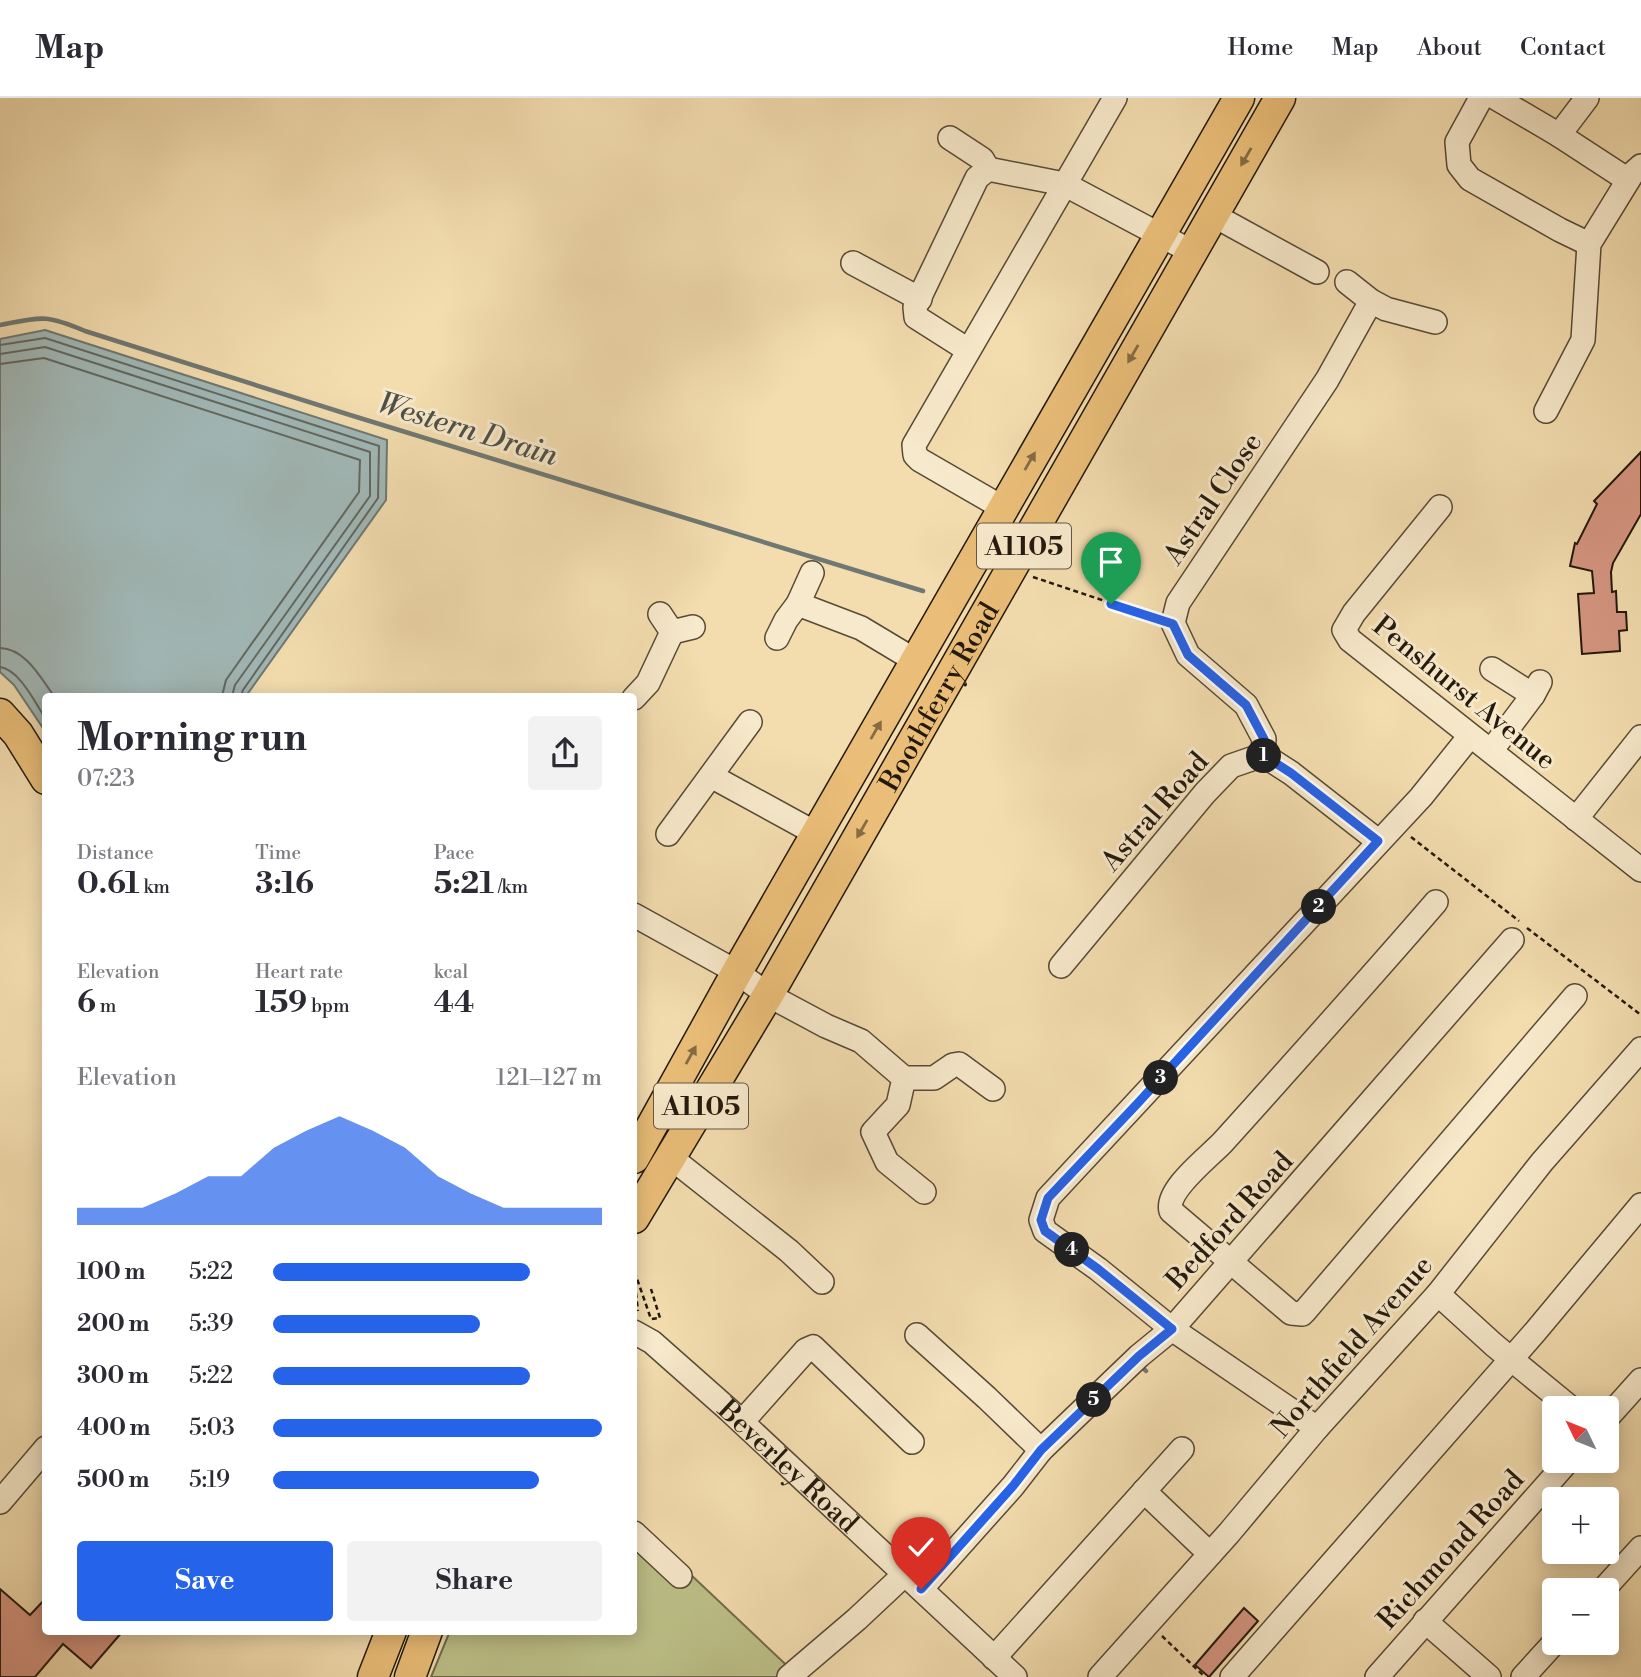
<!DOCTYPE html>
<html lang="en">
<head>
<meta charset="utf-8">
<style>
	body { margin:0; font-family:"Libre Bodoni",serif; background:#f2f2f3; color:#2b2b33; height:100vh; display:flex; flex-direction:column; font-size:26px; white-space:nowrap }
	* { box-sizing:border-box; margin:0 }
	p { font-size:23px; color:#7c7c81 }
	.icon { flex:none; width:38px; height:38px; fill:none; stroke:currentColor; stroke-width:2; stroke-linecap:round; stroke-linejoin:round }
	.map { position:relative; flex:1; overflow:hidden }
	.sheet { position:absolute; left:42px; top:595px; width:595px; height:942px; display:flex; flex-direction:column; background:#fff; border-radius:7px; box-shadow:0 4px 18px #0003 }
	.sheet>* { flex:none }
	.needle { width:46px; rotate:313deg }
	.buttons { position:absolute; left:1542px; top:1298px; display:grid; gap:14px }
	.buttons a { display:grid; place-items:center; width:77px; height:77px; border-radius:7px; background:#fff; box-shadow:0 4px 18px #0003; font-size:35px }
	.pin { position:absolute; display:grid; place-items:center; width:60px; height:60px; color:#fff; margin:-72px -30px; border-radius:50% 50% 50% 0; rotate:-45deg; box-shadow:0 0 7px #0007 }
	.pin .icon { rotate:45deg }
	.km { position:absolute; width:35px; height:35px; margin:-18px; border-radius:50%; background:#222; color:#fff; font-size:19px; line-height:35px; text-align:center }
	.round { display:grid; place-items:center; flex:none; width:74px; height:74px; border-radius:7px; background:#f2f2f3 }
	.headline { display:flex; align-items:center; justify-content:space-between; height:119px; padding:0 35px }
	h1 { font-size:38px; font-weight:700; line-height:52px }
	.figures { display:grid; grid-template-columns:repeat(3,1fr); gap:10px; height:119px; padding:7px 35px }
	.figures div { display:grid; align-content:center }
	.figures b { font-size:30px; font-weight:700 }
	.figures small { font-size:19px; font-weight:400 }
	.figures p { font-size:19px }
	.chart { height:196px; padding:14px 35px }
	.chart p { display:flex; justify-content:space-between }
	.chart svg { width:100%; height:126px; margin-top:7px; fill:#2563eb; opacity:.7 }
	.cta { display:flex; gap:14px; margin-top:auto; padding:14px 35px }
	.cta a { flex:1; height:80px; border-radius:7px; background:#2563eb; color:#fff; font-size:28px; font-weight:700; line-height:80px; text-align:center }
	.cta a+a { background:#f2f2f3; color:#2b2b33 }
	ul { padding:0 35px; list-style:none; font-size:23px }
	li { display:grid; grid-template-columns:112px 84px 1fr; align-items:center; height:52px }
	li i { height:18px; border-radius:9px; background:#2563eb }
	header { display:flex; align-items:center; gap:42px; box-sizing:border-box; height:98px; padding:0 35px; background:#fff; border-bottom:2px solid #e1e1e2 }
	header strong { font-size:33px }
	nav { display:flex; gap:38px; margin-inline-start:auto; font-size:24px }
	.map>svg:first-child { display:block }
	.green { fill:#bdc089; stroke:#706c4b; stroke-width:2 }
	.water { fill:#a1b8b7; stroke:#6f7873; stroke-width:2 }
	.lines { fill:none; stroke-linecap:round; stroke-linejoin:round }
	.shore { stroke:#626862; stroke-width:2 }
	.stream { stroke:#6f7873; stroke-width:4.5 }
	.building { fill:#d69682; stroke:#23190d; stroke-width:2 }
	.minor-casing { stroke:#574a36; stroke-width:26 }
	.major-casing { stroke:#23190d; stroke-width:33 }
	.path { stroke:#23190d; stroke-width:2.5; stroke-dasharray:5 3.5; stroke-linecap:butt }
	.minor { stroke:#f7e9cb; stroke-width:23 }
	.major { stroke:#eabe78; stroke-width:30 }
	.oneway { fill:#866c42 }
	.route-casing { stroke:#fff; stroke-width:14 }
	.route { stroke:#2563eb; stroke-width:9 }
	.labels { text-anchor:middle; stroke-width:6; stroke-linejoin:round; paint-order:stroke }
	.shield { fill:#f7e9cb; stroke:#635746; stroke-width:2 }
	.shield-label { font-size:26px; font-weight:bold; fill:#23190d }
	.street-label { font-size:28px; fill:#23190d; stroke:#f7e9cb }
	.water-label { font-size:30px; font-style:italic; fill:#4f5148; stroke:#f7e9cb }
</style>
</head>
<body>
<header>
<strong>Map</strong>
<nav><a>Home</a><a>Map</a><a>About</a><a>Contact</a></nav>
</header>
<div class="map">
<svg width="1641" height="1579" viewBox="0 0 1641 1579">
	<rect width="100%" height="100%" fill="#f3ddaf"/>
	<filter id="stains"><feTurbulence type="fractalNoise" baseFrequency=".00286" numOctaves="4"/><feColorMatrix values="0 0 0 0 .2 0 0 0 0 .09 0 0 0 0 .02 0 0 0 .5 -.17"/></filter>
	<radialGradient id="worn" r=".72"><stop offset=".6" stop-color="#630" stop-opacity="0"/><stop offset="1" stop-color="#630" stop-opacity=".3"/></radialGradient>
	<path class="green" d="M634,1423L799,1579H431L450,1533H634Z"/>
	<path class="water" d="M45,232L387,342L386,402L246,598H46L45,633L14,587L0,574V241Z"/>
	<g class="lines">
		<path class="shore" d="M0,247L45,240L379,348L378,400L243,592L241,598
			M0,256L45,249L370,354V398L235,587L232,598
			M0,266L44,260L360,362L359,394L226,582L222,598
			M0,550C26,551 40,579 54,598
			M0,569C20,572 35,605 46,621"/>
		<path class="stream" d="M0,227C42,219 45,216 85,233L350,317L923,493
			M1139,1266L1146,1273"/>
	</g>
	<path class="building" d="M1641,354V416L1613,465L1611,474L1612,494L1616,493L1617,514H1626L1627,532L1619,533L1620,553L1582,556L1578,496L1594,495L1592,473L1570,468L1575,445L1577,446L1597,406L1594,403Z
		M0,1491L30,1517L46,1500V1533H123L91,1570L63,1546L35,1579H0Z
		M1244,1510L1258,1523L1209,1579L1195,1567Z"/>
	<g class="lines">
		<g class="minor-casing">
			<g id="minor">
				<path d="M1481,0L1457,44L1459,67L1470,81L1560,132L1589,146"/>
				<path d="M1496,0L1559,37L1587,0"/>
				<path d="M1559,37L1628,82"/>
				<path d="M950,40L982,61L988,71"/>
				<path d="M1213,117L1317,174"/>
				<path d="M853,165L920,201"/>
				<path d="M1347,184L1371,203L1386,211L1435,224"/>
				<path d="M968,252L916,219L915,209L977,80L988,71L1064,86L1192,154"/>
				<path d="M1546,313L1583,242L1589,146L1632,76L1641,68"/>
				<path d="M1440,409L1354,515L1344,532L1350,542L1641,772"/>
				<path d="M1003,410L920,362L915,357L914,347L1115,0"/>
				<path d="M798,506L861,530L916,563"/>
				<path d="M660,516L672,534L693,529"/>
				<path d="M777,540L786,522L798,506L812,475"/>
				<path d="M1492,571L1533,597"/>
				<path d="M634,600L648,585L672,534"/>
				<path d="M1491,653L1533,597L1540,584"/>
				<path d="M1263,657L1264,641L1246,607L1188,557L1173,525L1178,505L1327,282L1371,203"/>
				<path d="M1263,657L1291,675L1378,743"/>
				<path d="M711,678L817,736"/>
				<path d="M1576,721L1641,639"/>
				<path d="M668,736L750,624"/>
				<path d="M1436,804C1366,885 1295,964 1223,1044C1209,1059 1165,1092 1171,1113L1291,1215L1302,1216L1305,1213L1575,898"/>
				<path d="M634,817L737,874L768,897L826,928L861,943L904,980L898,1007L873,1034L887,1064L924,1094"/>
				<path d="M1061,868L1205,695L1231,668L1263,657"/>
				<path d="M904,980H934L953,967L959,966L993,991"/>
				<path d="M670,1059L789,1153L822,1184"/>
				<path d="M1438,1196L1494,1247L1572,1311"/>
				<path id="s1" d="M634,1234L652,1244L730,1313L1015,1579"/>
				<path d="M917,1237L987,1300L1041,1352"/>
				<path d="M1606,1321L1641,1282"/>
				<path d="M742,1324L806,1252L813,1249L912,1344"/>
				<path d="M1317,1330L1172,1231L1098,1171L1045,1133L1041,1122L1048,1100L1421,699L1470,638"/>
				<path d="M1144,1393L1210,1456"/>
				<path d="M0,1404L46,1350"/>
				<path d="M634,1435L680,1478"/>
				<path d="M921,1491L1013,1388L1041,1352L1139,1258L1172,1231L1512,842"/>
				<path d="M1602,1493L1641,1450"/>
				<path d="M1425,1523L1489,1579"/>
				<path d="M994,1560L1182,1351"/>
				<path d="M789,1579L857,1521L905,1476"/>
				<path d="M1100,1579L1229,1435L1317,1330L1438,1196L1542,1064L1641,951"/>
				<path d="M1232,1579L1535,1234L1641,1107"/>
				<path d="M1377,1579L1568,1363"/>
				<path d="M1523,1579L1554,1545"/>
			</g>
		</g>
		<g class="major-casing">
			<g id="major">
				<path d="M0,616L18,636L46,681"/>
				<path d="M634,1060L737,874L1239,0"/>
				<path id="s2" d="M634,1120L768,897L1280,0"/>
				<path d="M373,1579L391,1533"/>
				<path d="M410,1579L427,1533"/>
			</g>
		</g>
		<path class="path" d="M1033,479L1156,520
			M1411,739L1519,823
			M1527,830L1641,917
			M634,1176L635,1175L651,1221L660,1220L651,1191
			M634,1178L638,1213
			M1162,1538L1205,1579"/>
		<use href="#minor" class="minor"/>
		<use href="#major" class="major"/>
	</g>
	<defs><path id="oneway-solid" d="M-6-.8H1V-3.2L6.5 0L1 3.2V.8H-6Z" transform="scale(1.75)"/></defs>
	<g class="oneway">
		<use href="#oneway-solid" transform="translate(1246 59) rotate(120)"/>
		<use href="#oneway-solid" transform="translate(1133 256) rotate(120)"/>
		<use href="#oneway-solid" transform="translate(1030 363) rotate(-60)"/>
		<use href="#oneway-solid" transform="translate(876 632) rotate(-60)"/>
		<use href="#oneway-solid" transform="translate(862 731) rotate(120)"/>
		<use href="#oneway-solid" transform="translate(691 957) rotate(-61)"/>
	</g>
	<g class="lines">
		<g class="route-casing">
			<path id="route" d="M921,1491L1013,1388L1041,1352L1139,1258L1172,1231L1098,1171L1045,1133L1041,1122L1048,1100L1137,1006L1378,743L1291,675L1263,657L1264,641L1246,607L1188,557L1173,526L1111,506"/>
		</g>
		<use href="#route" class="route"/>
	</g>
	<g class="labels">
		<g class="shield">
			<rect x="977" y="425.5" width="94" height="45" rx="5"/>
			<rect x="654" y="985.5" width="94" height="45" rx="5"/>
		</g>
		<g class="shield-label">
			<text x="1024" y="457">A1105</text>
			<text x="701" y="1017">A1105</text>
		</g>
		<g class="street-label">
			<text transform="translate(1212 400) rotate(-56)" y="10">Astral Close</text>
			<text transform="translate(1465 594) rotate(39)" y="10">Penshurst Avenue</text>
			<text dy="10" stroke="none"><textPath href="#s2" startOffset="604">Boothferry Road</textPath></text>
			<text transform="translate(1154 713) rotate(-49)" y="10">Astral Road</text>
			<text transform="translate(1229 1122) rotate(-48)" y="10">Bedford Road</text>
			<text transform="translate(1351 1248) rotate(-49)" y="10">Northfield Avenue</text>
			<text dy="10" stroke="none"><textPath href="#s1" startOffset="205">Beverley Road</textPath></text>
			<text transform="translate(1450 1451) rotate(-48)" y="10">Richmond Road</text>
		</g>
		<g class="water-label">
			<text transform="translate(468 331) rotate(17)" y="10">Western Drain</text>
		</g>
	</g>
	<rect width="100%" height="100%" filter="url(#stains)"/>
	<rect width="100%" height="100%" fill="url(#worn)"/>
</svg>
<div class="buttons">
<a><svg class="needle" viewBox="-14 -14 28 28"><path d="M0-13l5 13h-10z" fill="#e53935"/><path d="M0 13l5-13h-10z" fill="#7c7c81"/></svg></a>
<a>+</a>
<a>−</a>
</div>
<div class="pin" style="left:1111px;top:506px;background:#1e9e55"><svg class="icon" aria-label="arrive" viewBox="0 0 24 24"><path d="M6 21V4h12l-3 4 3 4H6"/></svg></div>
<div class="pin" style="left:921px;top:1491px;background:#d93025"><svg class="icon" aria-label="check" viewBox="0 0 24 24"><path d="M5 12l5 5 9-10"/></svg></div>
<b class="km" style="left:1264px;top:658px">1</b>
<b class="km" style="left:1319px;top:809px">2</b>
<b class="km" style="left:1161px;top:980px">3</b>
<b class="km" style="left:1072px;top:1152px">4</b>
<b class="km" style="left:1094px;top:1302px">5</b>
<section class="sheet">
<div class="headline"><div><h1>Morning run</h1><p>07:23</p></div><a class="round"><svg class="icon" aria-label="share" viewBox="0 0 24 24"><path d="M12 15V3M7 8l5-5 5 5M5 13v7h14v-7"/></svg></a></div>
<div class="figures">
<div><p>Distance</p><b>0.61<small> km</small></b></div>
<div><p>Time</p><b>3:16</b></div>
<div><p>Pace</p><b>5:21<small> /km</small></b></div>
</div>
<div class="figures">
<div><p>Elevation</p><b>6<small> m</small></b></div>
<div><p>Heart rate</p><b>159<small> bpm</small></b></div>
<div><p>kcal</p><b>44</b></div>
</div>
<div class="chart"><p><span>Elevation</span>121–127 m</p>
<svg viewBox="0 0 160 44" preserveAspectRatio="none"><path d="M0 44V38L10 38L20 38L30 33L40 27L50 27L60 17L70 11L80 6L90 11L100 17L110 27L120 33L130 38L140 38L150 38L160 38V44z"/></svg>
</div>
<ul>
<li><b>100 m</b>5:22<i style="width:78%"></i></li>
<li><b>200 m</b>5:39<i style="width:63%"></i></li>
<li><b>300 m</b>5:22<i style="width:78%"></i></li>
<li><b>400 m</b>5:03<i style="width:100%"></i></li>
<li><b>500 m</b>5:19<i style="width:81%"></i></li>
</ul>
<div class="cta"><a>Save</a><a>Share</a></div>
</section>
</div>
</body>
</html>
